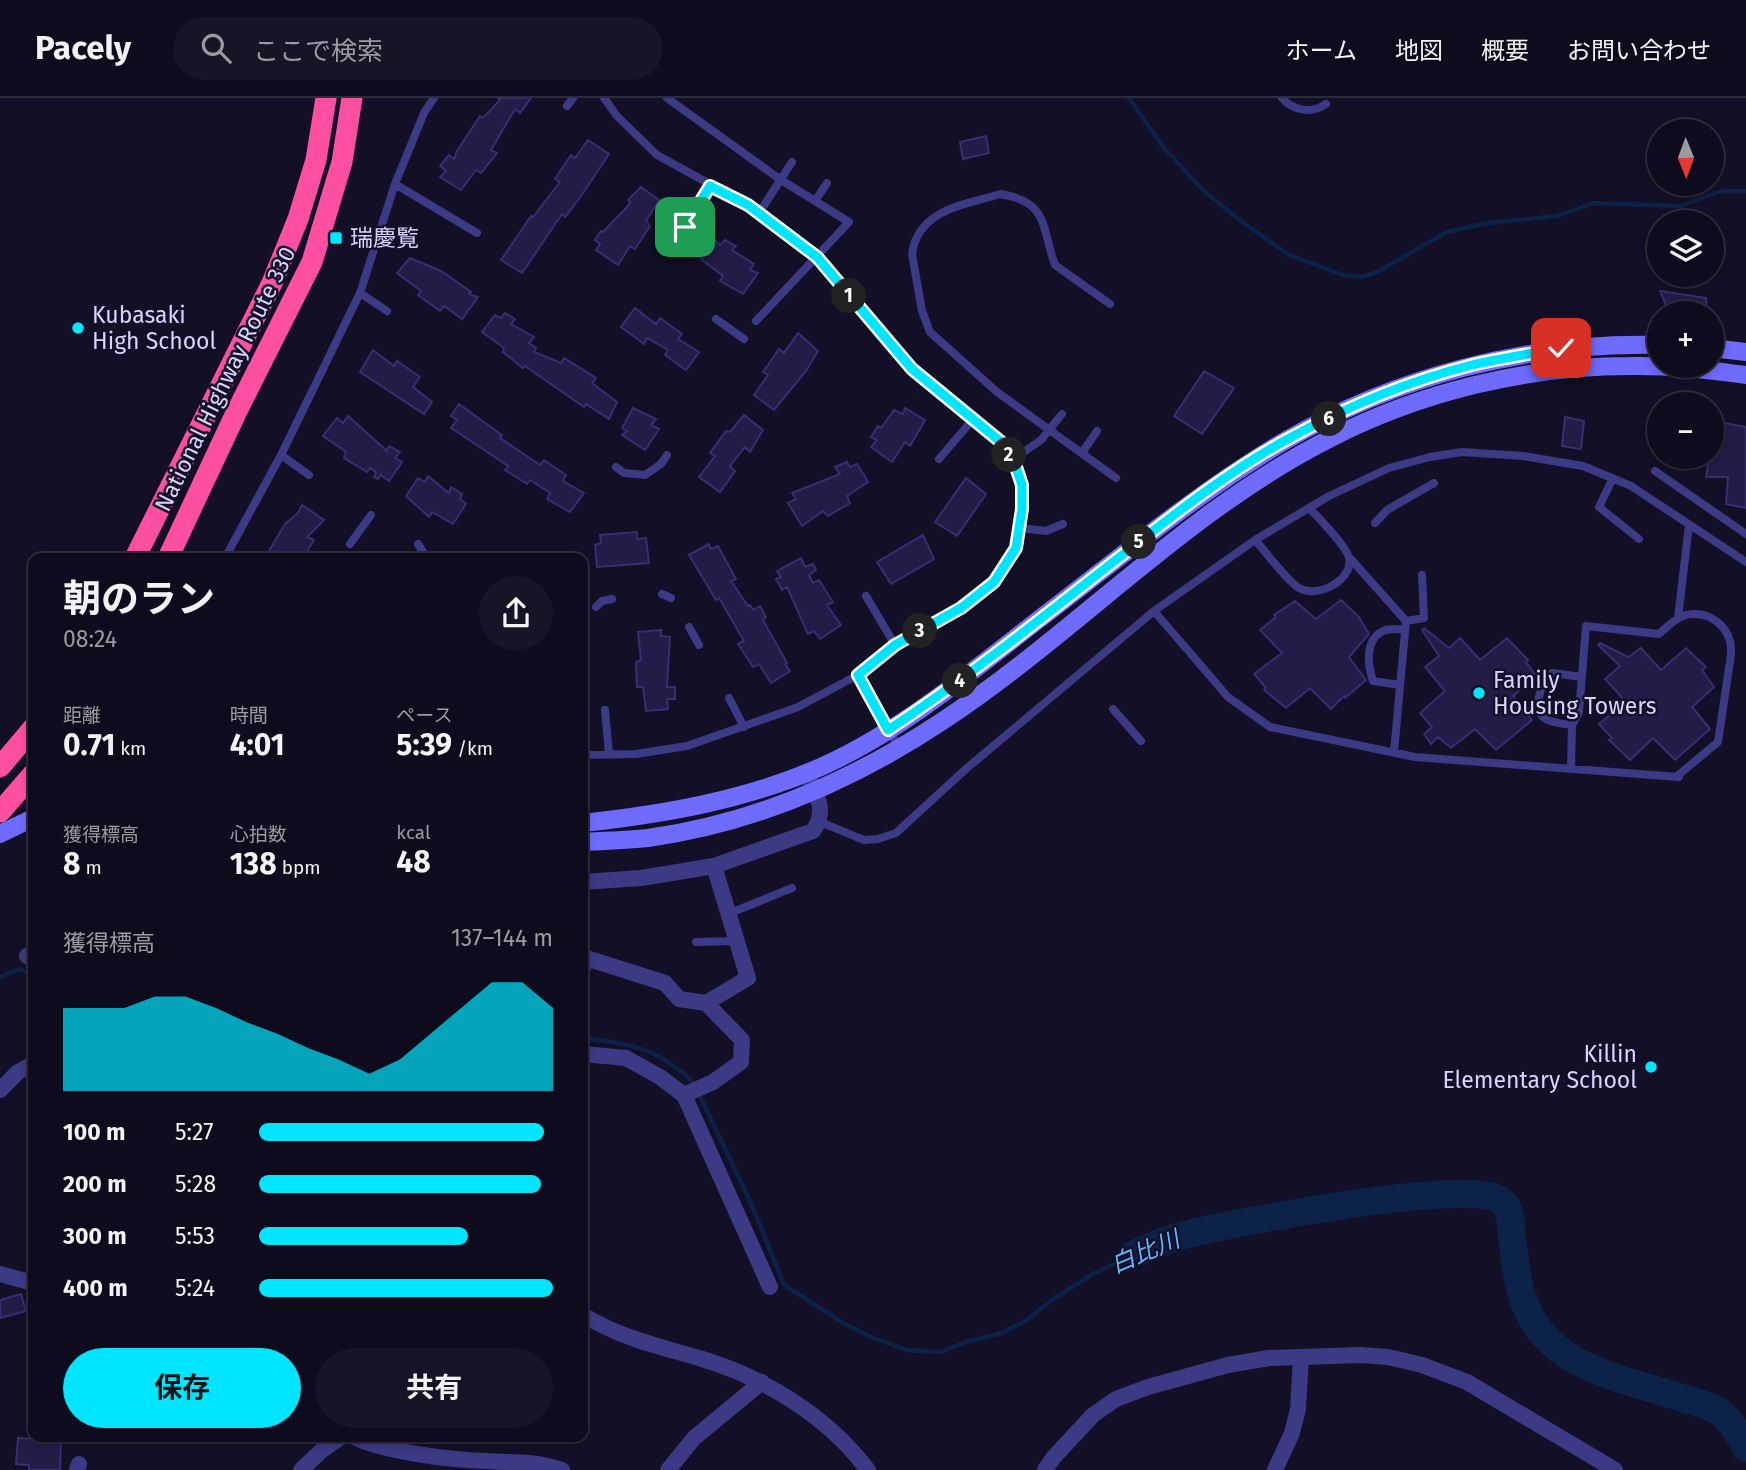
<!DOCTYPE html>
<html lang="ja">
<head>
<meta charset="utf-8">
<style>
	body { margin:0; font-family:"Fira Sans","Noto Sans JP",sans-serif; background:#171425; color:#f1f3f6; height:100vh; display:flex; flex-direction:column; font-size:26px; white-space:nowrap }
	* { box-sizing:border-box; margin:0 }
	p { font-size:23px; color:#9b9ba3 }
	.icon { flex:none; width:38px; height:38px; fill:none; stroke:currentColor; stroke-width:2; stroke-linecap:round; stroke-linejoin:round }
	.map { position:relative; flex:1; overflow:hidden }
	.panel { position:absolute; left:28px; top:455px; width:560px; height:889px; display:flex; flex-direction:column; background:#0e0b1c; border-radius:14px; box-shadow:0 4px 10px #0003,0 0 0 2px #2e2b3b }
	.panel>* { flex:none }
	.needle { width:46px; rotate:179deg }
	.tools { position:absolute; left:1647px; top:21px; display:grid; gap:14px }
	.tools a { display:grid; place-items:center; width:77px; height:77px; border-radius:50%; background:#0e0b1c; box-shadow:0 4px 10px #0003,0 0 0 2px #2e2b3b; font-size:35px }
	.pin { position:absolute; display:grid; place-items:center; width:60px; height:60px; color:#fff; margin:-30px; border-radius:14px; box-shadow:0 4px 10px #0006 }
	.km { position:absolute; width:35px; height:35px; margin:-18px; border-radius:50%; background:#222; color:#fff; font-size:19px; line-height:35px; text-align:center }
	.round { display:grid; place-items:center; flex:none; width:74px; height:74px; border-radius:37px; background:#171425 }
	.headline { display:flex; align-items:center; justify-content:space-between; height:119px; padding:0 35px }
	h1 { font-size:38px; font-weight:700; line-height:52px }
	.stats { display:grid; grid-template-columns:repeat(3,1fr); gap:10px; height:119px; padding:7px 35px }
	.stats div { display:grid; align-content:center }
	.stats b { font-size:30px; font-weight:700 }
	.stats small { font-size:19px; font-weight:400 }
	.stats p { font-size:19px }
	.chart { height:196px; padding:14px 35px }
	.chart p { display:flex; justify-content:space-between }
	.chart svg { width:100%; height:126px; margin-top:7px; fill:#00e5ff; opacity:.7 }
	.action { display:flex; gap:14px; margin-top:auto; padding:14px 35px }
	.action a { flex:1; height:80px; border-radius:42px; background:#00e5ff; color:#111; font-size:28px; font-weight:700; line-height:80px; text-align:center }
	.action a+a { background:#171425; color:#f1f3f6 }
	ul { padding:0 35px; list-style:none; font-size:23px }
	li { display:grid; grid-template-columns:112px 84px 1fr; align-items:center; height:52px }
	li i { height:18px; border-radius:9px; background:#00e5ff }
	header { display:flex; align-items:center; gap:42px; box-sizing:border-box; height:98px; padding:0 35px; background:#0e0b1c; border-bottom:2px solid #2e2b3b }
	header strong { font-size:33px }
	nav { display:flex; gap:38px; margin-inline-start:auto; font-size:24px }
	.search { width:490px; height:63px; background:#171425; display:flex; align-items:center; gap:18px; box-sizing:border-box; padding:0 24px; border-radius:38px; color:#9b9ba3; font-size:26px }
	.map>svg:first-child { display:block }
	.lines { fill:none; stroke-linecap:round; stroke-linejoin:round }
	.stream { stroke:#0c2248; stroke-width:4.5 }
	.river { stroke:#0c2248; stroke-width:28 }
	.building { fill:#241b47; stroke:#3b2d73; stroke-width:2 }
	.lane { stroke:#3d3a85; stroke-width:8 }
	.street { stroke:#3d3a85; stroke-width:16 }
	.secondary { stroke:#6f6bff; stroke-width:18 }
	.highway { stroke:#ff4fa3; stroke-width:21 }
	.route-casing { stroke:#fff; stroke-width:14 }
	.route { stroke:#00e5ff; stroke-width:9 }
	.poi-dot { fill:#00e5ff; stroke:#130f26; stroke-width:2.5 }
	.labels { text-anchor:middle; stroke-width:5; stroke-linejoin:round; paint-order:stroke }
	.poi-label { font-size:23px; fill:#d9d4ff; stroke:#130f26; text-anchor:start }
	.street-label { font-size:23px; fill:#d9d4ff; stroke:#130f26 }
	.water-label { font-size:24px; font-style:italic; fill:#62b6ff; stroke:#130f26 }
</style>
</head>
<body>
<header>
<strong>Pacely</strong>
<div class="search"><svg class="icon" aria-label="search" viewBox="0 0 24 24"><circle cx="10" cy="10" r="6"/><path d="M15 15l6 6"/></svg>ここで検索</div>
<nav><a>ホーム</a><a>地図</a><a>概要</a><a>お問い合わせ</a></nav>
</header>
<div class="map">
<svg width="1746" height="1372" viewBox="0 0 1746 1372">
	<rect width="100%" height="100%" fill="#130f26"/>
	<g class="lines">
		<path class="stream" d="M1129,0L1164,50L1203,92L1238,121L1289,157L1343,177L1361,179L1377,174L1447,134L1487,125L1558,118L1593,105L1681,108L1720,93H1746
			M0,879L20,871L33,877
			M583,940C621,945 647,947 678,971C684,976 691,980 694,987
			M698,994L751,1105L784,1187L845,1226L873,1240L907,1252L940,1254L966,1244L1002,1235L1025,1223L1055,1200L1093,1176L1132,1157"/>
		<path class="river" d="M1132,1157C1148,1150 1164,1142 1181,1138C1225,1126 1478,1077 1503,1104C1512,1113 1511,1128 1512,1139C1518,1192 1523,1231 1573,1261C1606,1280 1646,1288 1682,1300C1695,1304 1711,1307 1721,1315C1732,1324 1740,1338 1746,1350"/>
	</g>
	<path class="building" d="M498,0H531L520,15L515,11L491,52L497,55L481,75L476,72L461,92L440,79L446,73L440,68L449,57L454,61L457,53L480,18L483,20L500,2Z
		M986,38L989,55L963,61L960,44Z
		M588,42L609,56L579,101L565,119L562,116L522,175L501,162L531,118L533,119L560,84L555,81L571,57L575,60Z
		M641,89L659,102L646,123L650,128L635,151L630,148L618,167L596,152L600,146L595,142L601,133L603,134L626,110L631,104L628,102Z
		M714,141L720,147L725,142L736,148L732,152L754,166L750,172L758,175L743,196L720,183L723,178L701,161Z
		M410,160L441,173L471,194L469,196L478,199L462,221L444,208L440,213L418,197L421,193L397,175Z
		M1660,193L1706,200L1707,215L1667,209Z
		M635,210L656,226L660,220L682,236L678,241L699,254L686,272L665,257L668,252L647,240L644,246L621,229Z
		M505,215L515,221L511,226L534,239L529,245L536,250L534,254L561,265L564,260L596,280L592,285L617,304L609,321L586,306L584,309L525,268L523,270L503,254L504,250L482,234L495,217L501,220Z
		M798,235L818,253L806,273L774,312L754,297L768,277L763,274L779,251L784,255Z
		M373,252L394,268L397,263L420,279L413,289L432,304L424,316L360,274Z
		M1204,273L1234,290L1202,336L1174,318Z
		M459,306L502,337L500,340L540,367L544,362L566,377L563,383L584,395L570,414L547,401L550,395L530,382L527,386L505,372L508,368L451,330L457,322L451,318Z
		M633,310L656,321L651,327L659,331L645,352L622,337L627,333L622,330Z
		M905,310L925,322L910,348L905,344L892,364L871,349L877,342L871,339L878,328L881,330L894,312L903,316Z
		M744,317L763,332L750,354L745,349L730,368L735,373L720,394L699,379L715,358L710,355L726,333L730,334Z
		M348,318L387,353L389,348L400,354L395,360L402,364L389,383L381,377L378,381L374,379L376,374L370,370L367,374L344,360L346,354L323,338L337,320L343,325Z
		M1565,319L1584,323L1581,351L1562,348Z
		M1724,325L1746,329V410L1726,406L1728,379H1706L1709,359H1712V340L1723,338Z
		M847,364L850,369L857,366L868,384L847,398L850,405L828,418L823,413L802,428L788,405L796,401L792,395L840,376L835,369Z
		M428,378L449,395L451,389L462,396L460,401L466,406L453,426L432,414L429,419L406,398L418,380L425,384Z
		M966,380L986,396L957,438L935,424Z
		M302,407L324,422L307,439L314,442L303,460H265L285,426L298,415Z
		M637,434V441L646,440L649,465L597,469L595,447L601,445L600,437Z
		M923,437L934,461L891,486L877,464Z
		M709,446L711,451L718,448L736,481L731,483L748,508L750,507L753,512L760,508L766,519L763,522L787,565L785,566L790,573L771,585L759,566L753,569L738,546L744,543L719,500L716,502L689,457Z
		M801,460L805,469L813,466L816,472L809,477L813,485L819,482L833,504L827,507L841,527L820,541L814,533L808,536L787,489L782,492L776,481L781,479L777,473Z
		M1341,502L1358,518L1369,536L1349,559L1366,582L1345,600L1344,598L1331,611L1310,590L1286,610L1264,592L1266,590L1254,576L1282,555L1260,532L1276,519L1274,517L1295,503L1316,521Z
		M1424,530L1449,550L1460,540L1480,562L1507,540L1528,562L1526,564L1536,578L1513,598L1532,622L1496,652L1475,631L1451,650L1438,639L1431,646L1424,636L1432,629L1420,615L1445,593L1425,569L1439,558L1422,532Z
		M661,532V538L670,539L667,589H675V601H667L668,611L646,613L643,589H637L636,564L641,562L638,534Z
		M1600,545L1628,559L1641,550L1661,572L1686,550L1706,569L1702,572L1714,589L1692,609L1710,631L1675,662L1653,640L1630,662L1609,642L1612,640L1599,626L1626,604L1605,581L1620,568L1598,547Z
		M21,1196L26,1213L0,1220V1202Z
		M18,1340L61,1342L60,1372H29V1367L16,1366Z"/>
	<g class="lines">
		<path class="lane" d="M667,0L781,82L849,124L756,223
			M1282,0C1293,13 1312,16 1326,6
			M567,8L573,0
			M395,86L477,135
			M815,103L827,85
			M759,115L792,64
			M685,129L710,88
			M360,195L387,213
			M1110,206L1055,167C1041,130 1050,104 1000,96C965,107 918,111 912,156L922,213L930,234L997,294L1116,380
			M716,221L744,241
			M1082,355L1097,333
			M281,357L309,377
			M939,361L974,320
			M1012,362L1041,342L1062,316
			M616,369L624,375L645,377L661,366L667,357
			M1655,373L1746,436
			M1613,380L1599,409L1639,441
			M1375,425L1387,412L1434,385
			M1020,430L1046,433L1063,426
			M1255,442C1266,454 1286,482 1299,490C1317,501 1354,482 1349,460C1346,448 1319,420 1309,410
			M350,446L371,417
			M418,446L427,460
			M1349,459L1406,523L1394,654
			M225,460L281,357L360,195L395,86L424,15L434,0
			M662,496L671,500
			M866,498L895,547
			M596,509L602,503L612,501
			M1154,513L1228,599L1270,629L1415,659L1679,679
			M1678,520L1689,427
			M1406,523L1424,520L1422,477
			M689,529L699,547
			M858,577L899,650
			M1400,587L1373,583C1368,568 1364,542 1383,533C1389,530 1399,531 1405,532
			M729,600L744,629
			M1113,611L1141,643
			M605,612L609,656
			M1572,627C1565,626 1556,625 1550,623C1528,615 1541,586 1552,575L1582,579
			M583,657L636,656L687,648L798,609L858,577L895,547L961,510L994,484L1016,450L1022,411V387L1015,366L1001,344L912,271L892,250L817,159L748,107L657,57L617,18L604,0
			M1571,671L1572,627L1579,614L1586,528L1659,536C1668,528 1679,516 1693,516C1715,515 1733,534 1731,556L1718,644L1676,679
			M820,724L864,742L878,741L896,735L967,670L1154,513L1255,442L1329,398L1389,370L1430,359L1462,354L1523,358L1583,368L1631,388L1746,464
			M728,816L792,790
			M696,844L736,843
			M583,879L592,860"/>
		<path class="street" d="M583,784L641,780L714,768L813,733C828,712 816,695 806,675
			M27,858L33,860
			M583,859L665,885L679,901L706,905L748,880L714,768
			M583,956L626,960L660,979L684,997L713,984L741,964L742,942L706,905
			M0,992L18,974L33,966
			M684,997L770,1189
			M0,1176L33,1185
			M583,1217C621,1240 658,1248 699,1260C764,1279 827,1318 868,1372
			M354,1339C385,1354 451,1362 487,1363C516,1365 532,1362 562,1372
			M77,1372L79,1366
			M301,1372L321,1353L341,1339
			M668,1372L694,1340L762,1284
			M1045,1372L1053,1360L1093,1317L1116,1301L1148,1289L1228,1267L1269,1260L1361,1257L1388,1259L1422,1267L1467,1284L1615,1372
			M1275,1372L1292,1335L1298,1311L1301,1259"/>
		<path class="secondary" d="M1712,250L1746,254
			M583,725C665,716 747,702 823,668C902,632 970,575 1038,522C1118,461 1196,396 1283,344C1396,278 1528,244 1659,247
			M0,736L33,720
			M583,744C604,743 626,742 648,740C754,725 852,683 941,624C1075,536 1185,414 1329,341C1420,294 1527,268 1630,268C1669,267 1707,272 1746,277"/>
		<path class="highway" d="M135,460L272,185L298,121L316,62L326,0
			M168,460L236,315L312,164L342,64L352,0
			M0,669L33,630
			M0,714L33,676"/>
	</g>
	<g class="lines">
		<g class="route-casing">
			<path id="route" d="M685,129L710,88L748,107L817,159L912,271L1001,344L1015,366L1022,387V411L1016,450L994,484L961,510L895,547L858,577L888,632C967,580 1042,520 1117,461C1171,419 1226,375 1286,342C1344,310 1408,283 1472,267C1502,260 1531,256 1561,250"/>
		</g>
		<use href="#route" class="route"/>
	</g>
	<g class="poi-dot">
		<rect x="329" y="133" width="14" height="14" rx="3.5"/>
		<circle cx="78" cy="230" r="7"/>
		<circle cx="1479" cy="595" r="7"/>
		<circle cx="1651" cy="969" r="7"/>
	</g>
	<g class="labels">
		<g class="poi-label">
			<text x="350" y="148">瑞慶覧</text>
			<text x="92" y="225">Kubasaki<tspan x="92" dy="26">High School</tspan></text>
			<text x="1493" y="590">Family<tspan x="1493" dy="26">Housing Towers</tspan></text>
			<text x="1637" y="964" text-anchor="end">Killin<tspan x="1637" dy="26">Elementary School</tspan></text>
		</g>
		<g class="street-label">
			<text transform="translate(225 281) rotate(-64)" y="8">National Highway Route 330</text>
		</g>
		<g class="water-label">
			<text transform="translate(1145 1154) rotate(-23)" y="8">白比川</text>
		</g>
	</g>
</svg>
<div class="tools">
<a><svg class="needle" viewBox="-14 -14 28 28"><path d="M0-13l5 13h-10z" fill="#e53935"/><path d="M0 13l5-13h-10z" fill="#9b9ba3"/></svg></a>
<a><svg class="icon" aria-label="layers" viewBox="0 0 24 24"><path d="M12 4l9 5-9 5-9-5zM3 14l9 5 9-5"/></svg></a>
<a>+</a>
<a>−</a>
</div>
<div class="pin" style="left:685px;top:129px;background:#1e9e55"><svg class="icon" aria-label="arrive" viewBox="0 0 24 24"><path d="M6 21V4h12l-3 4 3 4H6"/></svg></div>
<div class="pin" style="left:1561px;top:250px;background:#d93025"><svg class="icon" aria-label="check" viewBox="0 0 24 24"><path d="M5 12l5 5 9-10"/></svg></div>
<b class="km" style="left:849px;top:198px">1</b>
<b class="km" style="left:1009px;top:357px">2</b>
<b class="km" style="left:920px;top:533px">3</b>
<b class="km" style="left:960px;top:583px">4</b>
<b class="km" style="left:1139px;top:444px">5</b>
<b class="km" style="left:1329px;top:321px">6</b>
<section class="panel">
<div class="headline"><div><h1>朝のラン</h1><p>08:24</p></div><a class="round"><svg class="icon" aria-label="share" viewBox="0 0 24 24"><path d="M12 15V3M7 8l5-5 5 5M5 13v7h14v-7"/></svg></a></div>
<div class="stats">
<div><p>距離</p><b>0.71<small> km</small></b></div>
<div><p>時間</p><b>4:01</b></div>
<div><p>ペース</p><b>5:39<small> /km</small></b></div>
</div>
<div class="stats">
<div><p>獲得標高</p><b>8<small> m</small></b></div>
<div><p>心拍数</p><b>138<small> bpm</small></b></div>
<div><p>kcal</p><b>48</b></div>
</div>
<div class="chart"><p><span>獲得標高</span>137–144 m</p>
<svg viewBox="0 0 160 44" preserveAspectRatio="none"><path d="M0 44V15L10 15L20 15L30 11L40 11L50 15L60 20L70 24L80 29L90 33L100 38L110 33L120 24L130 15L140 6L150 6L160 15V44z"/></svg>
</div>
<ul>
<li><b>100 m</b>5:27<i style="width:97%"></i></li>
<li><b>200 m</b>5:28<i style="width:96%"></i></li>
<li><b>300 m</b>5:53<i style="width:71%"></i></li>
<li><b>400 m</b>5:24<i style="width:100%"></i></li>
</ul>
<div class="action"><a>保存</a><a>共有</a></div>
</section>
</div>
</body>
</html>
